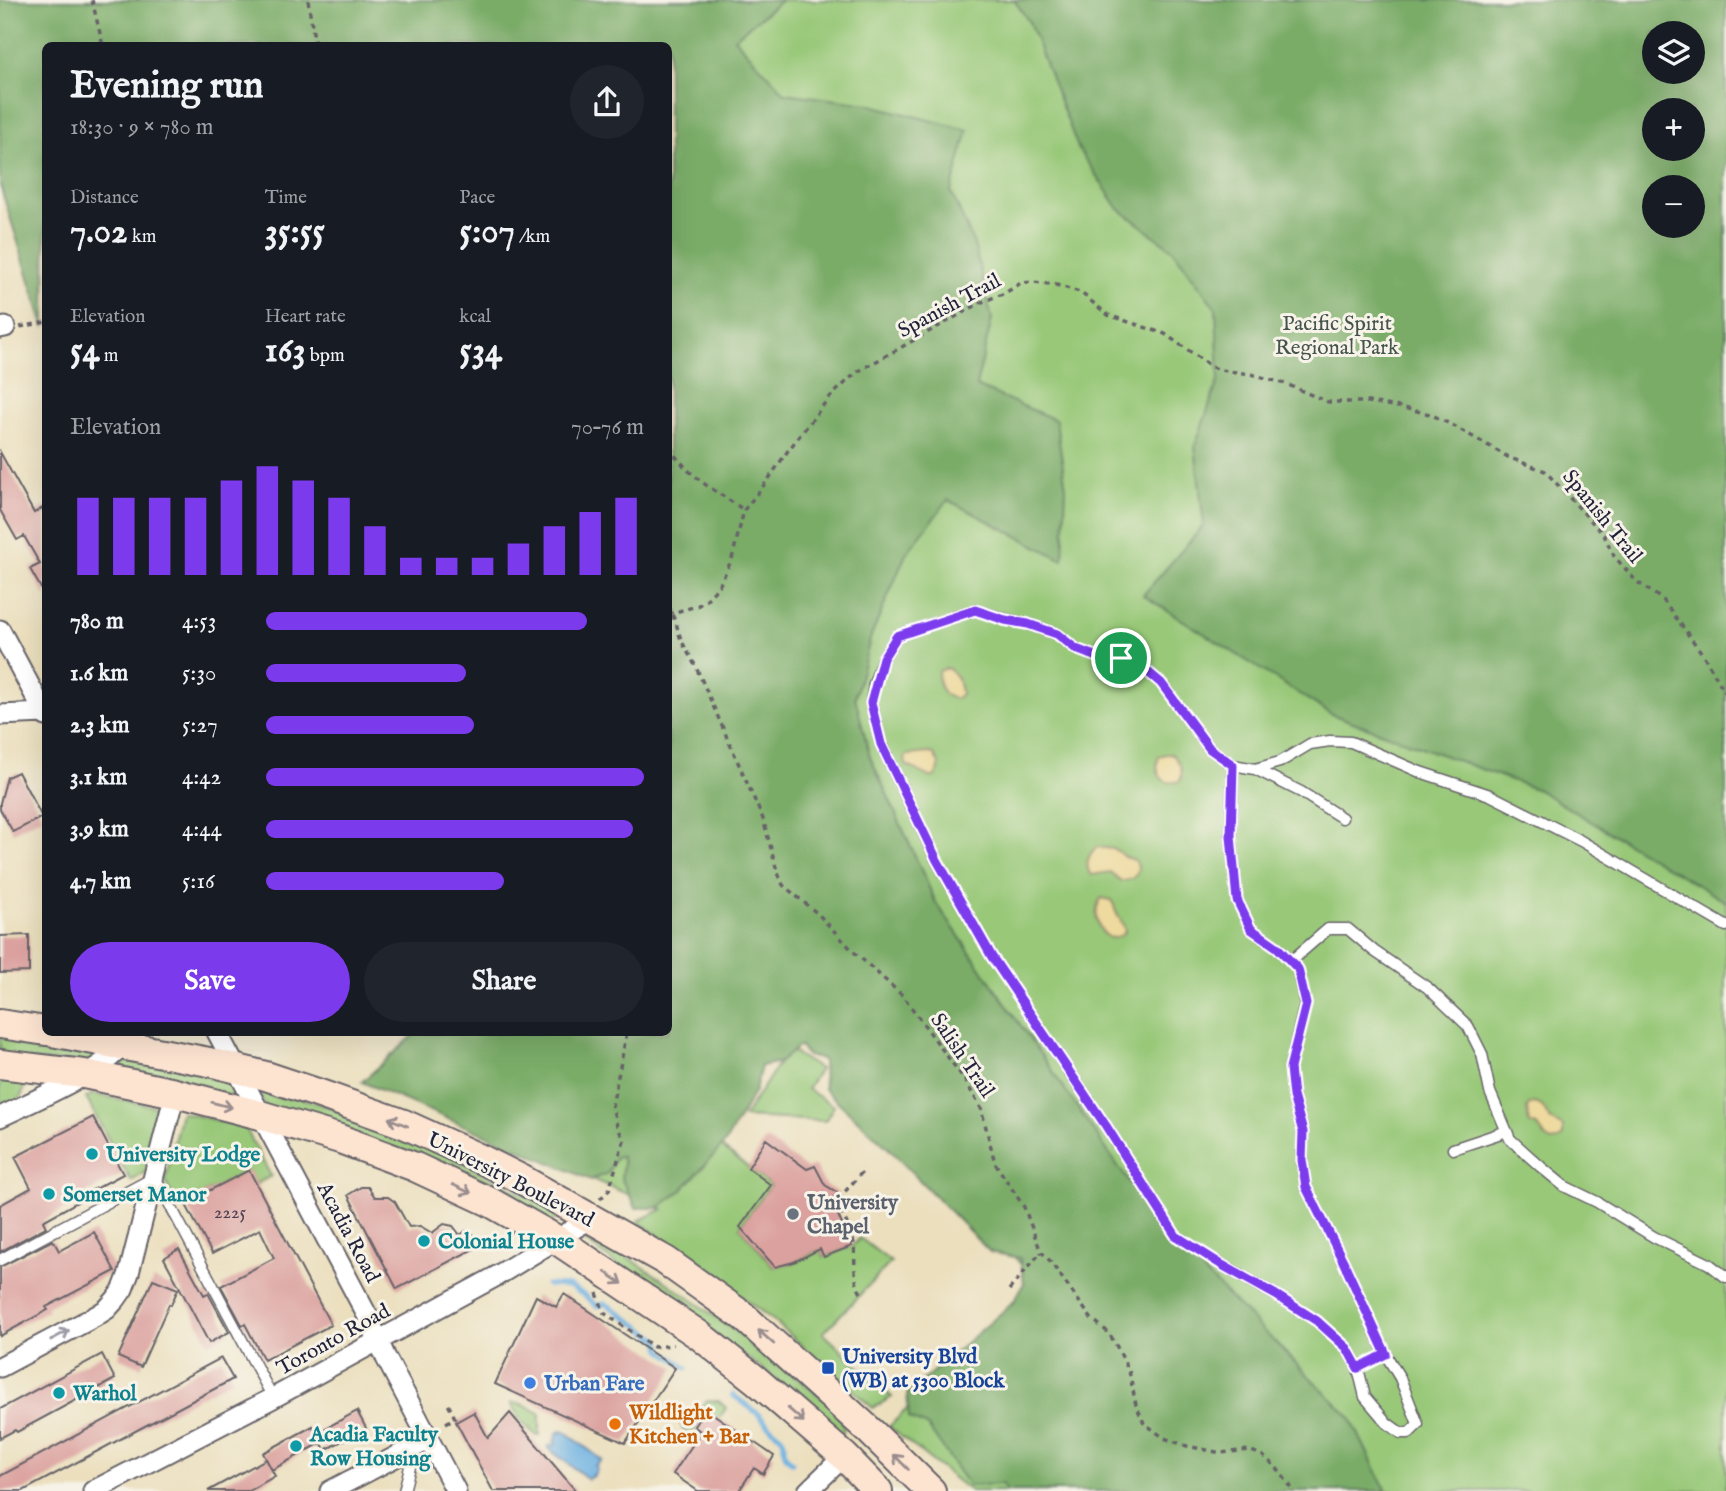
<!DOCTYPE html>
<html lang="en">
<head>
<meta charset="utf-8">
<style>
	body { margin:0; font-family:"IM FELL English",serif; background:#20242c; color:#f1f3f6; height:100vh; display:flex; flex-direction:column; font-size:26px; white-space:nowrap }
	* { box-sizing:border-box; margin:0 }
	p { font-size:23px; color:#9ea1a6 }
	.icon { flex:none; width:38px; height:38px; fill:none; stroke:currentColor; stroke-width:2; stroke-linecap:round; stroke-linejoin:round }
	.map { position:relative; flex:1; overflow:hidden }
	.side { position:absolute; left:42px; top:42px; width:630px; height:994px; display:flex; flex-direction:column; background:#171b24; border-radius:10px; box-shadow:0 7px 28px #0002 }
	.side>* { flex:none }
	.buttons { position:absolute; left:1642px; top:21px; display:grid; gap:14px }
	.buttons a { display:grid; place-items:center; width:63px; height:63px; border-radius:50%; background:#171b24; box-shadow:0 7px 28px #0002; font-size:35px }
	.pin { position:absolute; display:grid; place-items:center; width:60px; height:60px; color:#fff; margin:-30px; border:4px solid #fff; border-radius:50%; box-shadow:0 2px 7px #0007 }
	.round { display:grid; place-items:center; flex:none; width:74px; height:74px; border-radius:37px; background:#20242c }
	.overview { display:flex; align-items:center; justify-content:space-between; height:119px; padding:0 28px }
	h1 { font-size:38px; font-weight:700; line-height:52px }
	.metrics { display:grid; grid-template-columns:repeat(3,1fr); gap:10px; height:119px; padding:7px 28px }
	.metrics div { display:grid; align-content:center }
	.metrics b { font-size:35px; font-weight:700 }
	.metrics small { font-size:19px; font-weight:400 }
	.metrics p { font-size:19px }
	.chart { height:196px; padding:14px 28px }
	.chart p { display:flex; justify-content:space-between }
	.chart svg { width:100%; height:126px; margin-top:7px; stroke:#7c3aed; stroke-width:6 }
	.primary-button { display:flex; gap:14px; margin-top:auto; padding:14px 28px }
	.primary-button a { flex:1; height:80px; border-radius:42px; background:#7c3aed; color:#fff; font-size:28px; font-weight:700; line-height:80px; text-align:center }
	.primary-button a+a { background:#20242c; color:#f1f3f6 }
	ul { padding:0 28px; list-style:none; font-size:23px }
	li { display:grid; grid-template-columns:112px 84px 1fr; align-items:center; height:52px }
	li i { height:18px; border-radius:9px; background:#7c3aed }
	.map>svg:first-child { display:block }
	.green { fill:#98c878; stroke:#5d755a; stroke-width:2; fill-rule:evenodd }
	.forest { fill:#7aac68; stroke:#4e6752; stroke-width:2; fill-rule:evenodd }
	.sand { fill:#eeda9e; stroke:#887e6c; stroke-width:2 }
	.water { fill:#6cb0e1; stroke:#47698e; stroke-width:2 }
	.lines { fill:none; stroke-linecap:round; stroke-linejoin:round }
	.stream { stroke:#6cb0e1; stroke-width:5 }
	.building { fill:#dba19f }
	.service-casing { stroke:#686469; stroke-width:13 }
	.minor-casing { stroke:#686469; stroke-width:23 }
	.secondary-casing { stroke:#686469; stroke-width:32 }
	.path { stroke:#686469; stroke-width:3.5; stroke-dasharray:5 5; stroke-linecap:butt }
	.service { stroke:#fff; stroke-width:10 }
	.minor { stroke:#fff; stroke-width:19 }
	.secondary { stroke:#fde4d1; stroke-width:28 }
	.oneway { stroke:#9a8d8e }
	.oneway2 { stroke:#9c9ca7 }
	.route-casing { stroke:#fff; stroke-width:14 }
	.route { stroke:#7c3aed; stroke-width:9 }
	.culture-dot { fill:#0f9aa8; stroke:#f7f3e8; stroke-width:2.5 }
	.worship-dot { fill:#6b7280; stroke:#f7f3e8; stroke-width:2.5 }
	.transit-dot { fill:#1a4fb4; stroke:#f7f3e8; stroke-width:2.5 }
	.shop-dot { fill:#3f7fe0; stroke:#f7f3e8; stroke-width:2.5 }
	.food-dot { fill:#e8710a; stroke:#f7f3e8; stroke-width:2.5 }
	.labels { text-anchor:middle; stroke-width:6; stroke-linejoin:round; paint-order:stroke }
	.number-label { font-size:18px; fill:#504254 }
	.street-label { font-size:21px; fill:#22223b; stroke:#f7f3e8 }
	.park-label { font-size:21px; fill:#45544d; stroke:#f7f3e8 }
	.culture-label { font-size:21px; font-weight:bold; fill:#0d838f; stroke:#f7f3e8; text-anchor:start }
	.worship-label { font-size:21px; font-weight:bold; fill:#5b616d; stroke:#f7f3e8; text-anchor:start }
	.transit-label { font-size:21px; font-weight:bold; fill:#164399; stroke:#f7f3e8; text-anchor:start }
	.shop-label { font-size:21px; font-weight:bold; fill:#366cbe; stroke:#f7f3e8; text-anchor:start }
	.food-label { font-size:21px; font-weight:bold; fill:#c56008; stroke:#f7f3e8; text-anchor:start }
</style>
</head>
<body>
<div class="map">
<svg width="1726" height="1491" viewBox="0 0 1726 1491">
	<rect width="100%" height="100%" fill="#f7f3e8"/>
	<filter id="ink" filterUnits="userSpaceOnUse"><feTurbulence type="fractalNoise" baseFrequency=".0143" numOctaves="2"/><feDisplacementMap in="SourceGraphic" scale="14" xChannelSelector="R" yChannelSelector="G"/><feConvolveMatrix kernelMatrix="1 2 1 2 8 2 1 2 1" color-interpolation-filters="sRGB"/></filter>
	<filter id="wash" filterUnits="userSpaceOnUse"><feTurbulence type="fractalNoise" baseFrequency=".00686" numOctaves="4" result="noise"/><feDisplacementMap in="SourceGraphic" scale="28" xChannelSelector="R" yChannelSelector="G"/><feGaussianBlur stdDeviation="1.57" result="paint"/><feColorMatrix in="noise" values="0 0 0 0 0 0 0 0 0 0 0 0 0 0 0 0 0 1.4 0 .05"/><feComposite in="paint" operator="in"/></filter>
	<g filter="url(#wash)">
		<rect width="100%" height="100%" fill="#ebdfbe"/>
		<path class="green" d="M0,0H1726V1491H1386L1350,1417L1360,1491H970L889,1427L1034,1280L824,1033L786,1026L711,1139L771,1185L740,1227L774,1267L794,1262L820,1249L824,1257L852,1246L860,1238L891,1262L823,1333L892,1397L873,1408L773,1320L638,1221L663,1209L362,1082L413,1036L412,1033L668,1032V46H46L45,328L0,185ZM1654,33H1692V72H1654ZM1654,110H1692V149H1654ZM1654,187H1692V226H1654ZM881,781L936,903L1126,1179L954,963Z
			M0,1031L98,1054L87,1063L0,1059Z
			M788,1049L820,1069L807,1089L834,1106L825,1121L744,1117Z
			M126,1060L225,1073L234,1085L233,1097L117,1067Z
			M0,1073L21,1079C30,1097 13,1103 0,1110Z
			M258,1084L405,1132L563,1215L548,1224L268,1110L258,1093Z
			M93,1094L163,1108L151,1169L131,1181L86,1098Z
			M181,1112L245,1127L271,1176L256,1184L248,1171L178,1207L165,1181Z
			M584,1241H598L608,1245L662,1279L729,1326L827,1401L842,1420L844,1430L841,1434L763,1369Z
			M707,1401H719L726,1408L719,1419L705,1410L694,1426L697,1429L695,1432H684L680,1423L681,1422Z
			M512,1403L522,1404L540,1413V1435L537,1436C526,1427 517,1416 511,1404Z"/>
		<path class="forest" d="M0,0H782L734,38L785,93L867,104L968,130L951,192L974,244L992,319L976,386L1056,420L1066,488L1063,560L948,500L906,554L871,636L855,697L870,757L936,903L1163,1231L1350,1417L1386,1491H1006L1002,1484L969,1486L928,1427L909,1418L907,1394L1014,1302L1024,1283L1020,1258L990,1252L886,1146L824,1089L823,1060L808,1056L799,1046L780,1062L761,1066L755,1091L725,1143L681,1191L658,1208H636L621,1178L623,1163L621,1156L616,1157L608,1173L591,1180L362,1082L413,1036L412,1033L668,1032V46H46L45,328L0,185Z
			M1014,0H1726V902L1538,790L1331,714L1143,595L1204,525L1195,446L1219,378L1216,309L1173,250L1119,209L1079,150L1029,22ZM1654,33H1692V72H1654ZM1654,110H1692V149H1654ZM1654,187H1692V226H1654Z"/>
		<path class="sand" d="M947,668C957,673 960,683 961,694L955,699C942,696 936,683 939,671Z
			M929,753L934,754L939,764V770L934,777H930L906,765L905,757L908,755Z
			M1166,754H1172C1180,762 1184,770 1180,781C1161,787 1154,772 1159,756Z
			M1097,847L1113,849L1118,851L1124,857L1135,860C1143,872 1134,881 1121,881L1110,872L1092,875L1089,872C1085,863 1089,853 1097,847Z
			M1101,898L1112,900C1114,904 1114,908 1116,912C1122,925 1135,935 1110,938C1096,931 1093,911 1101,898Z
			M1534,1103C1545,1105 1544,1111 1549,1118C1552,1122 1559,1124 1563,1127V1137C1547,1148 1547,1138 1540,1129C1537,1125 1533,1125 1529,1123L1527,1108L1530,1104Z"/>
		<path class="water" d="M563,1430L602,1460L595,1466L597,1468L593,1477L591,1476L588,1479L548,1448L551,1444L554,1446L556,1443L554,1441L557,1437L555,1436L559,1431L561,1433Z"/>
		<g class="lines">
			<path class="stream" d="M547,1285L569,1286L584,1295L597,1306L605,1304L608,1305L658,1339C661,1342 661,1346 662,1350C663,1352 684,1365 687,1368
				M733,1395L757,1413L772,1429L781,1436L784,1442V1450L786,1456L792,1462"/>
		</g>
		<g id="blocks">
			<path class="building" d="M0,452L34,513L46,506V597L30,569L40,564L24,536L17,540L0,510Z
				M18,772L42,817L13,832L0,809V803L7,777Z
				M29,935V972L0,973V936Z
				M93,1117L123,1174L79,1197L81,1200L43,1221L46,1227L0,1252V1205L31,1188L15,1157Z
				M766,1139L807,1169L815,1166L825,1185L838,1193L831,1200L852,1246L824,1257L820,1249L794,1262L775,1267L740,1227L771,1185L748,1168Z
				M249,1170L331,1325L264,1360L245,1324L242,1325L221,1286L274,1258L260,1229L212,1254L185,1203Z
				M361,1187H368L375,1197H388L395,1202L409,1227L420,1226L432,1233L444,1224L453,1226L460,1235L466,1231L473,1234L479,1246L397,1289L348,1195Z
				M94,1232L115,1271L46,1307L48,1310L0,1336V1267L53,1240L59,1251Z
				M179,1249L204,1295L208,1293L229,1332L209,1343L164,1258Z
				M153,1279L178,1289L171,1305L169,1304L141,1367L118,1357Z
				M564,1294L675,1368L625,1443L495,1384L536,1296L556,1307Z
				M102,1354L115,1379L17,1432L15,1430L0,1438V1409Z
				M221,1358L233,1379L23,1491H0V1476Z
				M706,1409L774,1456L763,1474L754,1468L739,1491H698L673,1474L701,1432L694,1426Z
				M357,1411L366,1428L325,1450L317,1433Z
				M474,1412L488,1438L510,1413L576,1491H493L456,1422Z
				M313,1426L321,1443L272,1470L263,1453Z
				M266,1459L275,1476L248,1491H208Z"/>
		</g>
	</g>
	<g filter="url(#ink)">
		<use href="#blocks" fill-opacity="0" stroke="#686469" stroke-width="2"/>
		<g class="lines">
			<g class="service-casing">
				<path id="service" d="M1233,765L1231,836L1237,900L1251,929L1277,947L1298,969L1305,1004L1290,1068L1293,1096L1303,1132L1302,1160L1306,1187L1343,1261L1386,1355L1400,1378L1418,1424L1409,1433H1401L1387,1423L1365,1397L1358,1368L1347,1348L1317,1321L1276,1295L1222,1265L1176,1236L1106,1126L992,957L937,861L881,744L871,703L874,684L883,658L897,636L975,610L1005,619L1028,624L1057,634L1076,649L1097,657L1121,658L1136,662L1161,683L1210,749L1233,765L1255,769L1301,792L1342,818
					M1255,769L1280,762L1310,744L1330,741L1351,742L1420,772L1490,795L1581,841L1726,926
					M1291,961L1328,929H1348L1374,951L1428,988L1468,1026L1482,1054L1490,1092L1510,1139L1541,1167L1564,1186L1597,1202L1654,1237L1709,1264L1726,1277
					M1453,1149L1507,1131
					M0,1260L155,1177L273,1398
					M404,1491L415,1447"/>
			</g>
			<g class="minor-casing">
				<path id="minor" d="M0,328L5,327
					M0,630L46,716
					M0,715L44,713
					M217,1032L367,1315L386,1358L456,1491
					M0,1117C31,1102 104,1071 122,1045
					M0,1367L96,1316L107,1309L116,1299L123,1289L129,1273L175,1093
					M93,1491L273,1398L495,1277L590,1219
					M330,1491L428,1440
					M808,1491L844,1456"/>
			</g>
			<g class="secondary-casing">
				<path id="secondary" d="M0,1024L46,1031
					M52,1032L209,1062L266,1076L320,1094L404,1124L483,1160L521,1179L666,1261L743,1316L871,1432L931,1491
					M0,1064L84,1074L175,1093L260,1115L340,1139L415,1167L490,1202L557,1240L699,1335L756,1380L844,1456L878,1491"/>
			</g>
			<path class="path" d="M92,0L103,46
				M308,0L315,46
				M20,327L46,322
				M668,448L689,471L706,485L744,510
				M668,606L676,623L681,640L696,667L763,819L777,871L783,885L818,914L854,952L903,996L964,1079L981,1108L995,1163L1024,1207L1041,1252L1047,1257L1091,1318L1109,1333L1117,1347L1129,1371L1136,1405L1144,1423L1164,1438L1187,1446L1221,1453L1249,1450L1262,1455L1276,1467L1294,1491
				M668,614L697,606L706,600L719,586L732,559L744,510L768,480L787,452L828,399L857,372L982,302L1005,293L1021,283L1034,282L1056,285L1080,292L1108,315L1165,334L1212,367L1220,370L1251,374L1286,384L1328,402H1368L1399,407L1430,414L1454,426L1508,457L1545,471L1604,535L1614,556L1637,582L1663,600L1704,656L1726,694
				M600,1199L609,1190L624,1140L617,1126L612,1106L627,1032
				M1009,1290L1041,1252
				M597,1293L604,1313L654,1347L673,1345
				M861,1293C852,1280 856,1259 854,1244C852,1230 842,1215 836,1202L863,1171
				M446,1423L455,1418L447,1402"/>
			<use href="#service" class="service"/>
			<use href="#minor" class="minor"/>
			<use href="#secondary" class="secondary"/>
		</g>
		<defs><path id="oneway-shaft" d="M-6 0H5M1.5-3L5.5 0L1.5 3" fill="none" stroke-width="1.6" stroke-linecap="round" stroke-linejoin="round" transform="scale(1.75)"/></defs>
		<g class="oneway">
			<use href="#oneway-shaft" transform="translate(222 1105) rotate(14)"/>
			<use href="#oneway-shaft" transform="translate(398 1122) rotate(-158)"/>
			<use href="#oneway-shaft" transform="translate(462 1189) rotate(25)"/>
			<use href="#oneway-shaft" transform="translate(614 1278) rotate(34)"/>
			<use href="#oneway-shaft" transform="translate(766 1337) rotate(-138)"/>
			<use href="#oneway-shaft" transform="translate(796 1415) rotate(41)"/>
			<use href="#oneway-shaft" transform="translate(901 1462) rotate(-135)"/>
		</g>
		<use class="oneway2" href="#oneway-shaft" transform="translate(60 1335) rotate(-28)"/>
	</g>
	<g class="lines" filter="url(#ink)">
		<g class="route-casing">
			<path id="route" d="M975,610L1005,620L1028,624L1057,634L1076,649L1097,657L1121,658L1136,662L1161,683L1210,749L1233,765L1231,836L1237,900L1251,929L1277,947L1298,969L1306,1004L1290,1068L1293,1096L1303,1132L1302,1160L1306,1187L1343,1261L1386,1354L1358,1368L1347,1348L1317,1321L1276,1295L1222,1265L1176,1236L1106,1126L992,957L937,860L881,744L871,703L883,658L897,636Z"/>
		</g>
		<use href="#route" class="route"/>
	</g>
	<g class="culture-dot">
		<circle cx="92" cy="1154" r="7"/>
		<circle cx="49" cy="1194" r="7"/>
		<circle cx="424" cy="1241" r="7"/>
		<circle cx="59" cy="1393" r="7"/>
		<circle cx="296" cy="1446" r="7"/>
	</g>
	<circle class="worship-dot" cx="793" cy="1214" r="7"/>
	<rect class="transit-dot" x="821" y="1361" width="14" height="14" rx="3.5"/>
	<circle class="shop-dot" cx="530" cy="1383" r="7"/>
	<circle class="food-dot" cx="615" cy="1424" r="7"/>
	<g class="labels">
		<g class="number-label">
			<text x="230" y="1218">2225</text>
		</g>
		<g class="street-label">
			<text transform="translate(949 305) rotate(-28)" y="7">Spanish Trail</text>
			<text transform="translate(1603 516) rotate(51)" y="7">Spanish Trail</text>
			<text transform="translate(963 1055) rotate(56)" y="7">Salish Trail</text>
			<text transform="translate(511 1179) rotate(27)" y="7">University Boulevard</text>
			<text transform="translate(349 1232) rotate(62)" y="7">Acadia Road</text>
			<text transform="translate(333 1339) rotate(-29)" y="7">Toronto Road</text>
		</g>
		<g class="park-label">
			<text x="1337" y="330">Pacific Spirit<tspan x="1337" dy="24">Regional Park</tspan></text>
		</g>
		<g class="culture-label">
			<text x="106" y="1161">University Lodge</text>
			<text x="63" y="1201">Somerset Manor</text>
			<text x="438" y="1248">Colonial House</text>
			<text x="73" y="1400">Warhol</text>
			<text x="310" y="1441">Acadia Faculty<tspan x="310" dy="24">Row Housing</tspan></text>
		</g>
		<g class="worship-label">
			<text x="807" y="1209">University<tspan x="807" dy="24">Chapel</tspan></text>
		</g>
		<g class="transit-label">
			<text x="842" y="1363">University Blvd<tspan x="842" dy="24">(WB) at 5300 Block</tspan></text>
		</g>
		<g class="shop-label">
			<text x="544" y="1390">Urban Fare</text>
		</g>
		<g class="food-label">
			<text x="629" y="1419">Wildlight<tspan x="629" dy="24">Kitchen + Bar</tspan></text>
		</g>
	</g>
</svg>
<div class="buttons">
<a><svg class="icon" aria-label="layers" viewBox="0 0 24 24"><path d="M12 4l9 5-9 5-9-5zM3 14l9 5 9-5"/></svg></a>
<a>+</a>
<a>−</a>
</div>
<div class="pin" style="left:1121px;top:658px;background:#1e9e55"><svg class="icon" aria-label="arrive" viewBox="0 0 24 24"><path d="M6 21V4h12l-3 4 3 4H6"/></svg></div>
<section class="side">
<div class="overview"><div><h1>Evening run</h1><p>18:30 · 9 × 780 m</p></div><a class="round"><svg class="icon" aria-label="share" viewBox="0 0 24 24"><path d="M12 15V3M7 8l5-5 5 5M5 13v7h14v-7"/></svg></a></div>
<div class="metrics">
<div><p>Distance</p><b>7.02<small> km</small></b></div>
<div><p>Time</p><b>35:55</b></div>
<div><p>Pace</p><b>5:07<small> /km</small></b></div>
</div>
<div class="metrics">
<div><p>Elevation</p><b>54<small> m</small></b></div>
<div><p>Heart rate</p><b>163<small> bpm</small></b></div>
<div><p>kcal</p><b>534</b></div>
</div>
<div class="chart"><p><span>Elevation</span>70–76 m</p>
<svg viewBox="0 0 160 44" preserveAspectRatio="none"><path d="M5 44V17M15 44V17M25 44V17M35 44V17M45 44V11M55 44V6M65 44V11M75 44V17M85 44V27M95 44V38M105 44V38M115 44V38M125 44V33M135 44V27M145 44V22M155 44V17"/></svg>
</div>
<ul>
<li><b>780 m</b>4:53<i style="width:85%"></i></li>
<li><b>1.6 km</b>5:30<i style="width:53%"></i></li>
<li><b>2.3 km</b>5:27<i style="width:55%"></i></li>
<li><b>3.1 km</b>4:42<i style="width:100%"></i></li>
<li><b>3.9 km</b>4:44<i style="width:97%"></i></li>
<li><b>4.7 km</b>5:16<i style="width:63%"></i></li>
</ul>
<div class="primary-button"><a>Save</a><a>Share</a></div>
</section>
</div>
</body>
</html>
